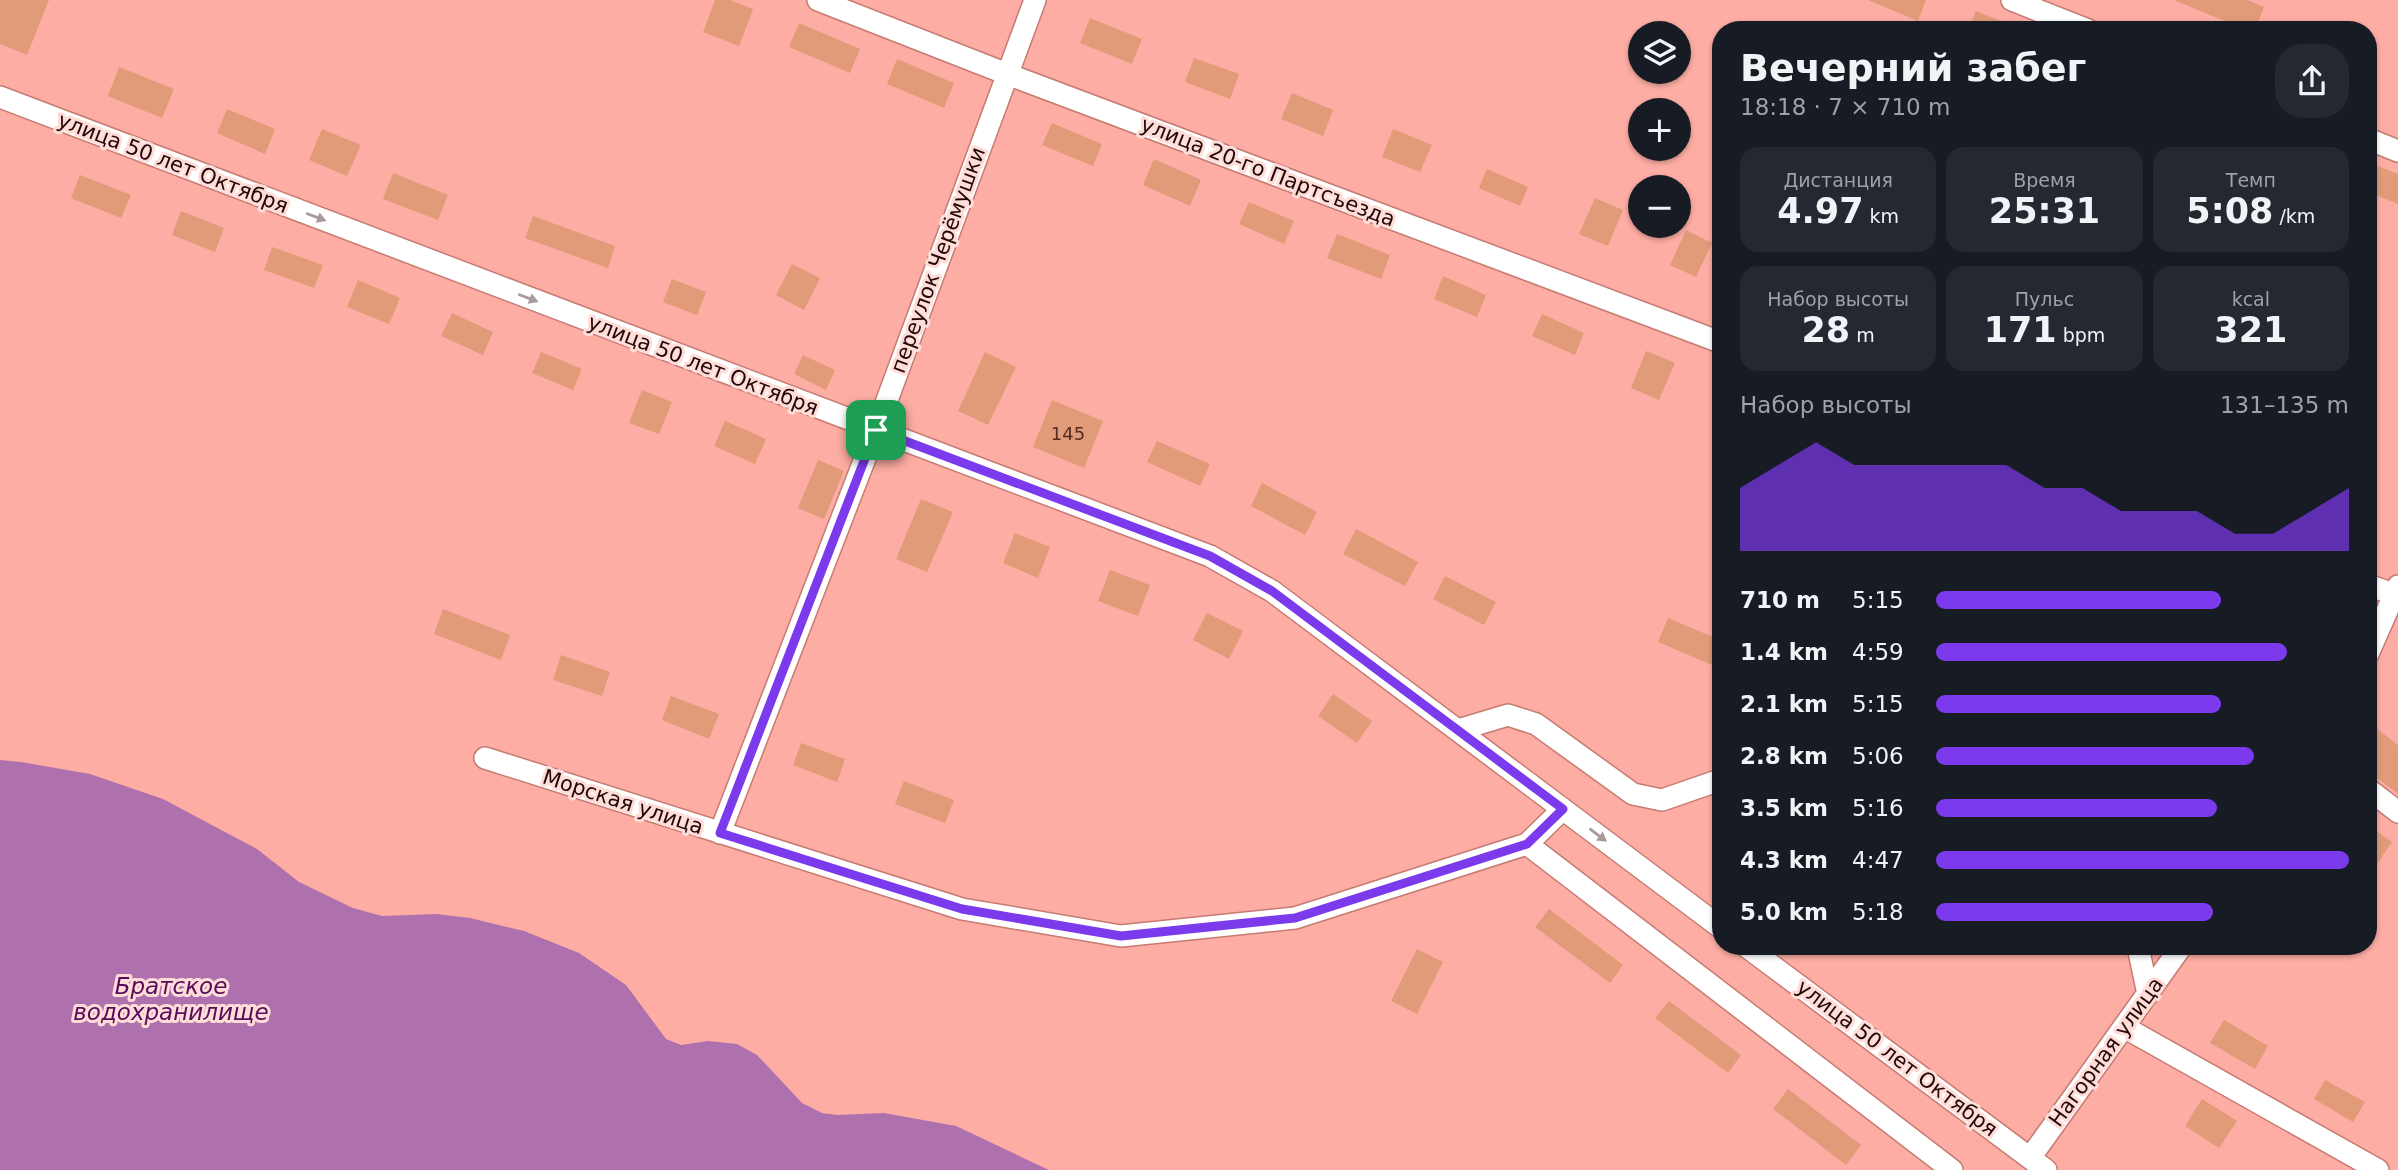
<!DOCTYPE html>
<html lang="ru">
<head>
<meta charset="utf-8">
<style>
	body { margin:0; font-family:"DejaVu Sans",sans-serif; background:#242831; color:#f1f3f6; height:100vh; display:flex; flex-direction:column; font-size:26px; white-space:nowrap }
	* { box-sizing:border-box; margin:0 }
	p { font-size:23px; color:#9ea1a6 }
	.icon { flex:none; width:38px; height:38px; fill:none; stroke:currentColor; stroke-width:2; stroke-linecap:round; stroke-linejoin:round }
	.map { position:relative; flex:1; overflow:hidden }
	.drawer { position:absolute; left:1712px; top:21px; width:665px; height:934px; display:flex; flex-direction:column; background:#171b24; border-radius:28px; box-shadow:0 2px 5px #0004 }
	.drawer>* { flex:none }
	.fabs { position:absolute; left:1628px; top:21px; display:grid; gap:14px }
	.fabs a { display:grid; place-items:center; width:63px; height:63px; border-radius:50%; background:#171b24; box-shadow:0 2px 5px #0004; font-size:35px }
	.pin { position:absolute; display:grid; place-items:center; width:60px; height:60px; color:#fff; margin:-30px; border-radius:14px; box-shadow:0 4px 10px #0006 }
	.round { display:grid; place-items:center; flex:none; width:74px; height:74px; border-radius:28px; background:#242831 }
	.head { display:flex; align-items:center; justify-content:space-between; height:119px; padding:0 28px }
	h1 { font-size:38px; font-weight:800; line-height:52px }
	.figures { display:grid; grid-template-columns:repeat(3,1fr); gap:10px; height:119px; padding:7px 28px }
	.figures div { display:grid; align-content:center; border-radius:18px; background:#242831; text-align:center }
	.figures b { font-size:35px; font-weight:800 }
	.figures small { font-size:19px; font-weight:400 }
	.figures p { font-size:19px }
	.chart { height:196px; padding:14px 28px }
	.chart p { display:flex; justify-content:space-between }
	.chart svg { width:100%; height:126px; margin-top:7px; fill:#7c3aed; opacity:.7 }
	ul { padding:0 28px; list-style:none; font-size:23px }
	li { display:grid; grid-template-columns:112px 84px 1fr; align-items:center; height:52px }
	li i { height:18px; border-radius:9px; background:#7c3aed }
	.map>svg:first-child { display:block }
	.water { fill:#ae71ae }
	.building { fill:#e19b79 }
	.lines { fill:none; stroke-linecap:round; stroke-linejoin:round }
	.minor-casing { stroke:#c67b72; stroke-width:24 }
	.minor { stroke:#fff; stroke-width:21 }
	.oneway { fill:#a79c9b }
	.route-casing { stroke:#fff; stroke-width:14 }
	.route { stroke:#7c3aed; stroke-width:9 }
	.labels { text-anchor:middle; stroke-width:6; stroke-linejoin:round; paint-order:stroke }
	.number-label { font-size:18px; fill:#522c23 }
	.street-label { font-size:21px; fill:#230706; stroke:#fedcd8 }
	.water-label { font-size:23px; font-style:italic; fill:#5a0c5c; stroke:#fedcd8 }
</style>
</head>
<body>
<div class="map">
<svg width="2398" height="1170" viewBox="0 0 2398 1170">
	<rect width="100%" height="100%" fill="#fdada3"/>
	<path class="water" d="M0,760L21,762L90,774L163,799L257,849L299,882L353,908L382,916L436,914L470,918L524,931L579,953L626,985L666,1039L681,1045L708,1041L737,1044L757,1055L802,1103L822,1113L837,1115L884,1113L956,1126L1049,1170H0Z"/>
	<path class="building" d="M0,0H49L27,55L0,44Z
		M715,0H730L753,9L739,46L703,32Z
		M1868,0H1926L1918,21Z
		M2174,0H2248L2264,7L2255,30H2246Z
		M1976,11L2021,29V30H1968Z
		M1090,18L1142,39L1132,64L1080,43Z
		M799,23L860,49L850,73L789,47Z
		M1194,58L1239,74L1230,99L1185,82Z
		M897,59L954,83L944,108L887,84Z
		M119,67L174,89L162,118L108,96Z
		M1292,93L1333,110L1323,136L1281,119Z
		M227,109L275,129L265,154L217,133Z
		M1052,123L1102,144L1093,166L1042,145Z
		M322,129L361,145L347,176L309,160Z
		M1393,129L1432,145L1420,172L1382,157Z
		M1154,159L1201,180L1190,206L1143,185Z
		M2368,162L2398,174V204L2368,192Z
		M1487,169L1528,187L1520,206L1479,188Z
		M393,173L448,195L438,220L383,199Z
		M80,175L131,195L121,218L71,198Z
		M1595,198L1623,210L1608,246L1579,234Z
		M1249,202L1294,221L1284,244L1239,224Z
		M181,211L224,228L215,252L172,235Z
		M533,216L615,246L608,268L525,238Z
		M1686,230L1712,243L1696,277L1670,265Z
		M1337,234L1390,255L1381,279L1327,258Z
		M272,247L323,265L314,288L264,270Z
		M792,264L820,278L804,310L776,295Z
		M1443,276L1486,295L1477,317L1434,299Z
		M672,279L706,292L697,315L663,302Z
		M358,280L400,298L389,324L347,307Z
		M452,313L493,332L483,355L441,336Z
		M1542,314L1584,333L1575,355L1532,336Z
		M1646,351L1675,363L1659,400L1631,388Z
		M541,352L582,369L573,390L532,373Z
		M985,352L1016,367L988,425L958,411Z
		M803,355L835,370L826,390L794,374Z
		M642,390L672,402L659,434L629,423Z
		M1052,400L1103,421L1084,468L1033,447Z
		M725,421L766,439L755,464L714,446Z
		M1157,441L1210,464L1200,486L1147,462Z
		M818,460L844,471L824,519L798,508Z
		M1262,483L1317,512L1305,535L1251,506Z
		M921,499L953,512L927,572L896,559Z
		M1356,529L1418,562L1405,586L1343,554Z
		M1015,533L1050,547L1038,578L1003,563Z
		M1110,570L1150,585L1138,616L1098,601Z
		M1445,576L1496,602L1484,625L1433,599Z
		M443,609L510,635L501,660L434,634Z
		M1207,613L1243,631L1229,659L1193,640Z
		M1668,618L1720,640V646L1712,665L1658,642Z
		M561,655L610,672L602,696L553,680Z
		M1333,694L1372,721L1357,743L1318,716Z
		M671,696L719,714L709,739L662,720Z
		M2376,728L2398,745V794L2368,771V739Z
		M801,743L845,759L837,782L793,765Z
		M904,781L954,800L945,823L895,804Z
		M2368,825L2392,842L2368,877Z
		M1549,909L1623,965L1610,983L1535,927Z
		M1417,949L1443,962L1417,1014L1391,1001Z
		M1669,1001L1741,1055L1728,1073L1655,1018Z
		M2224,1020L2268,1046L2255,1069L2210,1043Z
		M2325,1080L2365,1102L2353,1122L2314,1099Z
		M1788,1089L1861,1145L1846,1165L1773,1109Z
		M2202,1099L2237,1121L2219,1148L2185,1126Z"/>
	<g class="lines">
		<g class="minor-casing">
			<path id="minor" d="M818,0L1007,74L1720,342
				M2012,0L2088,30
				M0,97L1210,556L1272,591L1720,927
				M2368,139L2398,151
				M2368,585L2396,595
				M2368,654L2398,586
				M1458,730L1508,715L1536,724L1633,794L1662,800L1720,780
				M485,758L962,909L1121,936L1295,918L1527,844L1563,809
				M2368,789L2398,812
				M720,833L876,430L1035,0
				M1527,844L1952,1170
				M1747,947L2046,1170
				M2138,947L2148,994
				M2124,1027L2378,1170
				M2030,1158L2181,947"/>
		</g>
		<use href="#minor" class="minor"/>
	</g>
	<defs><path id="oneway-solid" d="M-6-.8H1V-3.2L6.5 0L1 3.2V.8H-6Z" transform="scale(1.75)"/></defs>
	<g class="oneway">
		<use href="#oneway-solid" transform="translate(316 217) rotate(21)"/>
		<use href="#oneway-solid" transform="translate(528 298) rotate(21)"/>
		<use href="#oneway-solid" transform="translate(1598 835) rotate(37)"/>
	</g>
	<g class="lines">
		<g class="route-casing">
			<path id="route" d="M876,430L1210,556L1272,591L1563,809L1527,844L1295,918L1121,936L962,909L720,833Z"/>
		</g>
		<use href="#route" class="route"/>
	</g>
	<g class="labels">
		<g class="number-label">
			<text x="1068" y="440">145</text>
		</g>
		<g class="street-label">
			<text transform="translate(173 163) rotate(21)" y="7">улица 50 лет Октября</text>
			<text transform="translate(1268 172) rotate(21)" y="7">улица 20-го Партсъезда</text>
			<text transform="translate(938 260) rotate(-70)" y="7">переулок Черёмушки</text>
			<text transform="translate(703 365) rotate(21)" y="7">улица 50 лет Октября</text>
			<text transform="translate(623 802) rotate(18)" y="7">Морская улица</text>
			<text transform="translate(2106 1052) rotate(-54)" y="7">Нагорная улица</text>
			<text transform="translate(1897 1058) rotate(37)" y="7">улица 50 лет Октября</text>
		</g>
		<g class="water-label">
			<text x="171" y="994">Братское<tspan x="171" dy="26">водохранилище</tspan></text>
		</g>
	</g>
</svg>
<div class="fabs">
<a><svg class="icon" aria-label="layers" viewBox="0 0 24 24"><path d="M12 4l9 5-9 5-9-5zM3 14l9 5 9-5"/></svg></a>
<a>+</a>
<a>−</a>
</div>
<div class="pin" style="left:876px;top:430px;background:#1e9e55"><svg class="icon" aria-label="arrive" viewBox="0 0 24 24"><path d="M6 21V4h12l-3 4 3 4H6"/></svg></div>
<section class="drawer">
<div class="head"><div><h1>Вечерний забег</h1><p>18:18 · 7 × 710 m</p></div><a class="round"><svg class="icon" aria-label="share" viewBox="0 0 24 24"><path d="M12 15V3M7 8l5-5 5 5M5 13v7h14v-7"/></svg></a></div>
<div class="figures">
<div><p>Дистанция</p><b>4.97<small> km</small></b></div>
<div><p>Время</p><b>25:31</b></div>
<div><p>Темп</p><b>5:08<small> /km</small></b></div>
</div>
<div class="figures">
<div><p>Набор высоты</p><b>28<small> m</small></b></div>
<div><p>Пульс</p><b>171<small> bpm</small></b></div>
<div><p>kcal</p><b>321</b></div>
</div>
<div class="chart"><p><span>Набор высоты</span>131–135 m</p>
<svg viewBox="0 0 160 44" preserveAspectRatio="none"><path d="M0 44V22L10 14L20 6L30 14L40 14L50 14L60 14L70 14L80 22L90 22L100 30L110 30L120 30L130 38L140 38L150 30L160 22V44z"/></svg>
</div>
<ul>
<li><b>710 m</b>5:15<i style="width:69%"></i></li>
<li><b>1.4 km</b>4:59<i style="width:85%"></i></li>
<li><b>2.1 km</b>5:15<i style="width:69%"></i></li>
<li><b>2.8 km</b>5:06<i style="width:77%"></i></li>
<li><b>3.5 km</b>5:16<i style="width:68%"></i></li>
<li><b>4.3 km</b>4:47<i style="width:100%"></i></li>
<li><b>5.0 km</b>5:18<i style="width:67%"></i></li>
</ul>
</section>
</div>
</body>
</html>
